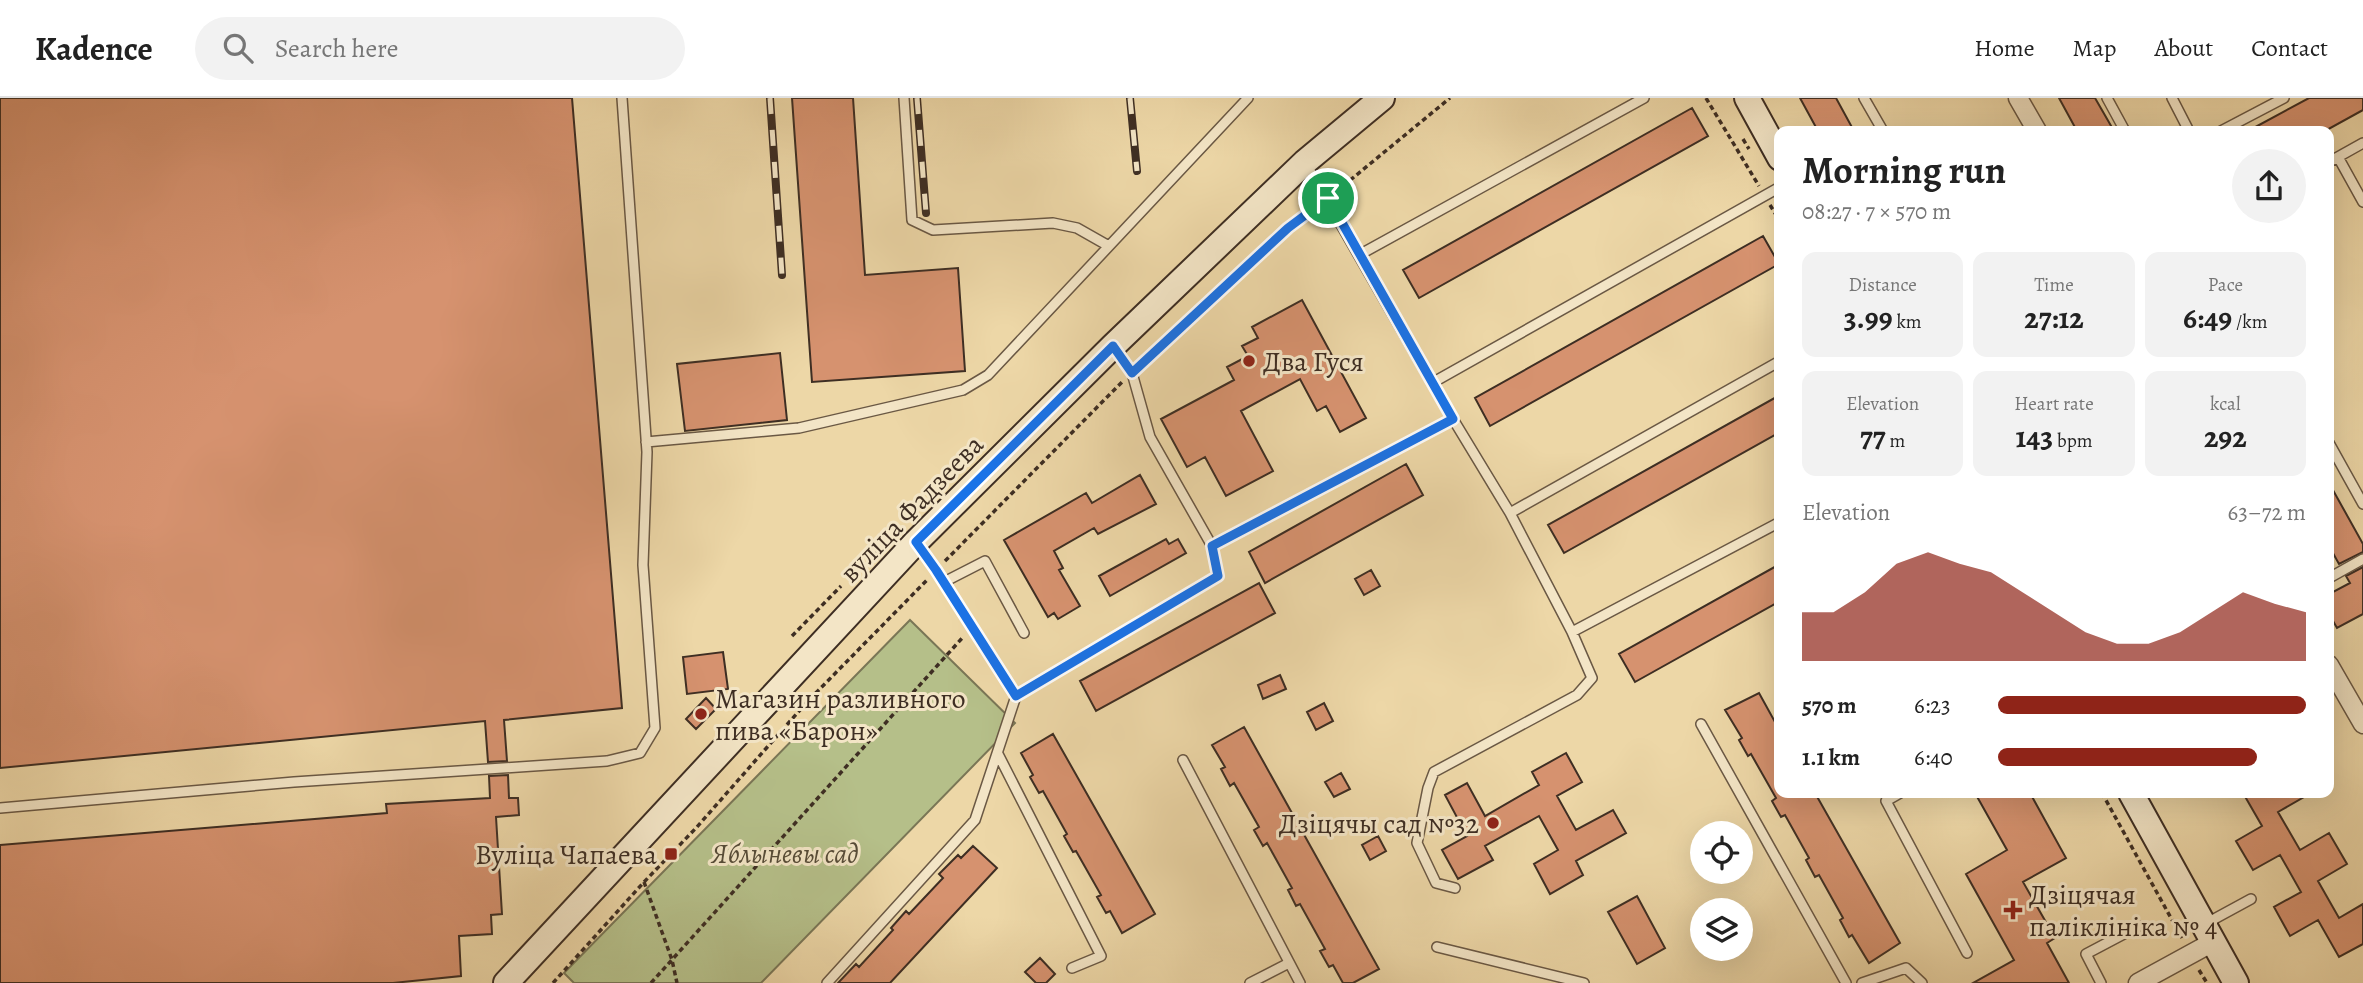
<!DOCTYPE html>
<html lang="en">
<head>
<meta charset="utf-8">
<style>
	body { margin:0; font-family:Alegreya,serif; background:#f2f2f2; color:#222; height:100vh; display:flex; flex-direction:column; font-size:26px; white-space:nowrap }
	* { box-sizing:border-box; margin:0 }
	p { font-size:23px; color:#767676 }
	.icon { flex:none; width:38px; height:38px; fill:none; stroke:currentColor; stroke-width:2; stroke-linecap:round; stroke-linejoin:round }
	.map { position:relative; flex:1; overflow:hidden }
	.details { position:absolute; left:1774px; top:28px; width:560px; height:672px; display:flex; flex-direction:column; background:#fff; border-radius:14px; box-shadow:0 7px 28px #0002 }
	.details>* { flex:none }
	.tools { position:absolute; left:1690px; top:723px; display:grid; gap:14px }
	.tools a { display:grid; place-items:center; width:63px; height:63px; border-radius:50%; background:#fff; box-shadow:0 7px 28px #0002; font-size:35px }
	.pin { position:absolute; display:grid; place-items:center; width:60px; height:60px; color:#fff; margin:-30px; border:4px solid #fff; border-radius:50%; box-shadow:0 2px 7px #0007 }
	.round { display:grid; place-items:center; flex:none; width:74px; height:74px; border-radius:37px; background:#f2f2f2 }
	.summary { display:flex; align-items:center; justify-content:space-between; height:119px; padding:0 28px }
	h1 { font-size:38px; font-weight:600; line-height:52px }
	.metrics { display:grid; grid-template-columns:repeat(3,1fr); gap:10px; height:119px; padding:7px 28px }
	.metrics div { display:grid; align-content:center; border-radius:14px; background:#f2f2f2; text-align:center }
	.metrics b { font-size:30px; font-weight:600 }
	.metrics small { font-size:19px; font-weight:400 }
	.metrics p { font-size:19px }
	.chart { height:196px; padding:14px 28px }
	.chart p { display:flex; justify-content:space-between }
	.chart svg { width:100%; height:126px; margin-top:7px; fill:#8f2418; opacity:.7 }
	ul { padding:0 28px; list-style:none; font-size:23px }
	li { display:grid; grid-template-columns:112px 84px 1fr; align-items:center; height:52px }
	li i { height:18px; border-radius:9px; background:#8f2418 }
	header { display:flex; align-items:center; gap:42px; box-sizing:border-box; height:98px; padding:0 35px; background:#fff; border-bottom:2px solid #e0e0e0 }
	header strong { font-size:33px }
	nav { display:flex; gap:38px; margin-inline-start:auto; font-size:24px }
	.search { width:490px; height:63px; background:#f2f2f2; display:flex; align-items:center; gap:18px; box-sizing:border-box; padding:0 24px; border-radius:38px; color:#767676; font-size:26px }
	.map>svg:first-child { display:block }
	.green { fill:#b5bf89; stroke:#7a7656; stroke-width:2 }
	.building { fill:#d6926f; stroke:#3e2e23; stroke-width:2 }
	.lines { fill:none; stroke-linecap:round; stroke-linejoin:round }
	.lane-casing { stroke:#6a5844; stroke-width:12 }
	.street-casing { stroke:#6a5844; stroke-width:21 }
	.secondary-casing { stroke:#3e2e23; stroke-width:28 }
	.path { stroke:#3e2e23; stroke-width:3.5; stroke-dasharray:5 3.5; stroke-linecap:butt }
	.lane { stroke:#f3e5c6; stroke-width:9 }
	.street { stroke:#f3e5c6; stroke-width:18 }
	.secondary { stroke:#f3e5c6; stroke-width:24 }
	.rail-casing { stroke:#3e2e23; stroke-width:8 }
	.rail { stroke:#f3e5c6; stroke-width:5; stroke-dasharray:16; stroke-linecap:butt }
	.route-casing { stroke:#fff; stroke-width:14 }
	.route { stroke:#1a73e8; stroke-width:9 }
	.poi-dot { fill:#8f2418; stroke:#f3e5c6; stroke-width:2.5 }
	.labels { text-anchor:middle; stroke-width:6; stroke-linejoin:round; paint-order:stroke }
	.poi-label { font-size:28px; fill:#3e2e23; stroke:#f3e5c6; text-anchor:start }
	.street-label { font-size:28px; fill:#3e2e23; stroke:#f3e5c6 }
	.park-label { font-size:28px; font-style:italic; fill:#564b37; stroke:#f3e5c6 }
</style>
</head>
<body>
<header>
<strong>Kadence</strong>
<div class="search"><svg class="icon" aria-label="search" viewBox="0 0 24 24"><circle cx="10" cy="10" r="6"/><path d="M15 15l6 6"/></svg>Search here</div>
<nav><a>Home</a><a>Map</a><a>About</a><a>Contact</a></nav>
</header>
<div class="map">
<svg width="2363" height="885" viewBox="0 0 2363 885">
	<rect width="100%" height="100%" fill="#edd7a7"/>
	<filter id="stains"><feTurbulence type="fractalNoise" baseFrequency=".00286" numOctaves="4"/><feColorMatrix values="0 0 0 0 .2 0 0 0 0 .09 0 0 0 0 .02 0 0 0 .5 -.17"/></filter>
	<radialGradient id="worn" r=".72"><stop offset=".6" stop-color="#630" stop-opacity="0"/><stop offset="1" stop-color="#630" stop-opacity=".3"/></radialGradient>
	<path class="green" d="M910,522L1015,625L761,885H574L564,875Z"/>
	<path class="building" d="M0,0H572L622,610L504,622L507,663L488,664L485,623L0,670Z
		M792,0H853L865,177L958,170L965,273L812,284Z
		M1800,0H1836L1854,33H1818Z
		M2059,0H2095L2114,33H2077Z
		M2309,0H2363V12L2325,33H2248Z
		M1692,10L1708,38L1419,200L1403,172Z
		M1763,138L1779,166L1490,328L1475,300Z
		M1302,202L1366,320L1340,334L1326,308L1317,313L1300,281L1241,313L1273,373L1226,398L1205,359L1187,369L1161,321L1234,282L1227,269L1248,258L1242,248L1258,240L1252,229Z
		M780,255L787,322L685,333L677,266Z
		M1780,297V334L1564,455L1548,427Z
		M1406,366L1423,397L1265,485L1249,454Z
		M1140,377L1156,406L1098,436L1094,430L1054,453L1063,470L1059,472L1080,508L1058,521L1054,515L1048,519L1004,442L1086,395L1092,405Z
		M2329,385L2363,446V454L2339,466L2329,448Z
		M1166,441L1169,446L1178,441L1186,455L1110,498L1099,478Z
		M1780,466V503L1635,584L1619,556Z
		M2363,469V516L2337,530L2329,516V496L2350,485L2346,478Z
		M1371,472L1380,488L1364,497L1355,481Z
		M1259,485L1275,515L1096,613L1080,583Z
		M723,554L728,591L687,596L683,559Z
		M1280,577L1286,591L1263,601L1258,587Z
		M1759,595L1780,633V695H1815L1900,845L1869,865L1852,837L1849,839L1840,822L1843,820L1819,777L1815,779L1806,762L1809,760L1785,717L1781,719L1772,703L1776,700L1751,656L1748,658L1739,642L1742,640L1725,612Z
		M706,600L716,611L696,631L686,621Z
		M1324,605L1333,623L1316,632L1307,614Z
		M1244,629L1379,871L1353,885H1343L1333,867L1329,869L1320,853L1325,851L1300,806L1296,808L1288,792L1292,790L1267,745L1263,748L1254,732L1259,729L1234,685L1230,688L1221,671L1225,669L1212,647Z
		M1053,636L1155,816L1122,835L1110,813L1106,815L1097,799L1101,797L1076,753L1073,754L1064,738L1067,736L1043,693L1039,695L1030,679L1033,677L1021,655Z
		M1566,655L1582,684L1557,698L1576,732L1613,712L1626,735L1576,763L1583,777L1550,796L1534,766L1558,752L1539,718L1485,748L1493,762L1458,781L1442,752L1467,738L1445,697L1467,685L1485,718L1539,687L1532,674Z
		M1341,675L1350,691L1334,699L1325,684Z
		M508,677L509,700H518L519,717L496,719L502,816L491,817L492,836L459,838L461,878L393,885H0V747L387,715L386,706L490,700L489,678Z
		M1975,695H2030L2066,760L2023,784L2055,840L2047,845L2069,885H1973L2014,862L1966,776L2007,752Z
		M2243,695H2311L2278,714L2300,752L2329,735L2347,766L2318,783L2339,820L2363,806V846L2339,859L2318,822L2290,838L2274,809L2301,794L2280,757L2253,772L2236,743L2262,728Z
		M1378,738L1386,753L1370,762L1362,747Z
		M973,748L997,770L890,885H838L856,866L859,869L893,832L891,830L906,813L909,816L943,780L939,776L958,757L961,760Z
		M1637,798L1665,850L1637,866L1608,814Z
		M1040,860L1055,876L1046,885H1036L1025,874Z"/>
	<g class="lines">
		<g class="lane-casing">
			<path id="lane" d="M904,0L912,122L933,132L1053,125L1077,130L1107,147
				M1864,0L1883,33
				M2107,0L2125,33
				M2172,0L2189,33
				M2221,33L2284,0
				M2338,59L2363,104
				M2329,64L2363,45
				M1306,66L1453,321L1510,415L1572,534L1592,580L1577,597L1434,674L1428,690L1417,745L1436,785L1455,790
				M1359,157L1644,0
				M1114,249L1132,275L1150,339L1212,448L1453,321
				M1432,285L1780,89
				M646,344L799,330L963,292L988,277L1248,0
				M2329,345L2363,406
				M1510,415L1780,263
				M917,446L936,472L1016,598L1218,478L1212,448
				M2329,480L2363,461
				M944,484L985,463L1024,535
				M1572,534L1780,424
				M1701,626L1846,885
				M998,656L1101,858L1072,870
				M1183,662L1300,885
				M1900,695L1886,703L1967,855
				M0,710L294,684L607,663L640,655L655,630L643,467L647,354L622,0
				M2205,826L2251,801
				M1437,849L1584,885
				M827,885L975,722L1016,598
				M1250,885L1289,865
				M1862,885L1906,870L1922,885
				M2101,885L2086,856L2139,828"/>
		</g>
		<g class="street-casing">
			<path id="street" d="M2018,0L2037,33
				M2329,567L2363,626
				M2138,885L2213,844"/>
		</g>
		<g class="secondary-casing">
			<path id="secondary" d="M1747,0L1780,60
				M2131,695L2236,885
				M506,885L916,444L1113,248L1305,64L1382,0"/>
		</g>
		<path class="path" d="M1706,0L1759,88
			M1743,41L1749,51
			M1337,93L1450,0
			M1770,107L1780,123
			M1140,267L1288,130L1317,109
			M870,447L877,455
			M945,463L1122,284
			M792,538L841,488
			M2102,695L2182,840
			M644,784L672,862L677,885
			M2199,872L2207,885
			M553,885L644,784L696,730L807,604L928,481
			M651,885L964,538"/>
		<use href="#lane" class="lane"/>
		<use href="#street" class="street"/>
		<use href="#secondary" class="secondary"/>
		<g class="rail-casing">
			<path id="rail" d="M770,0L782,177
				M917,0L926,115
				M1130,0L1137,73"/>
		</g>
		<use href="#rail" class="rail"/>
	</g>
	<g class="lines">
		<g class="route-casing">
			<path id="route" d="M1328,100L1453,321L1212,448L1218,478L1016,598L936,472L916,444L1113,248L1132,275L1288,130Z"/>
		</g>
		<use href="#route" class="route"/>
	</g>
	<g class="poi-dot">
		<circle cx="1249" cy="263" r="7"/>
		<circle cx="701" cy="616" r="7"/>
		<circle cx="1493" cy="725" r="7"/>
		<rect x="664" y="749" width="14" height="14" rx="3.5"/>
		<path d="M2009.5 801.5h7v7h7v7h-7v7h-7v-7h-7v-7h7z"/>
	</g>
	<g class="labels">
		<g class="poi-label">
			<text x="1263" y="273">Два Гуся</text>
			<text x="715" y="610">Магазин разливного<tspan x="715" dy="32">пива «Барон»</tspan></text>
			<text x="1479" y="735" text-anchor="end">Дзіцячы сад №32</text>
			<text x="657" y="766" text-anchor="end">Вуліца Чапаева</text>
			<text x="2029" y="806">Дзіцячая<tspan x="2029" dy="32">паліклініка № 4</tspan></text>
		</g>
		<g class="street-label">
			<text transform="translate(911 410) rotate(-46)" y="10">вуліца Фадзеева</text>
		</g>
		<g class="park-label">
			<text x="785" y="765">Яблыневы сад</text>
		</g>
	</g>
	<rect width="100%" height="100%" filter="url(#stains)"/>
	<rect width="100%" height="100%" fill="url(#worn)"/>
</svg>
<div class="tools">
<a><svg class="icon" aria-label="locate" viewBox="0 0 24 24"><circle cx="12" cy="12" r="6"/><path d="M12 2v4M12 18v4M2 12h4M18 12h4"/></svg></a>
<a><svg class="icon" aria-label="layers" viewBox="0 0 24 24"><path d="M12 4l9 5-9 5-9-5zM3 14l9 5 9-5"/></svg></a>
</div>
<div class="pin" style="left:1328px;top:100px;background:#1e9e55"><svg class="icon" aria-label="arrive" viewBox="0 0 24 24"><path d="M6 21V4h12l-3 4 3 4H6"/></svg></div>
<section class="details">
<div class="summary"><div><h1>Morning run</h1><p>08:27 · 7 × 570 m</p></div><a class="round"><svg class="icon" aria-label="share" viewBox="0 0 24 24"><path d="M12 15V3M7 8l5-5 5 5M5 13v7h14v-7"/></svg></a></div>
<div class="metrics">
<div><p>Distance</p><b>3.99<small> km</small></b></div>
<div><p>Time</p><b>27:12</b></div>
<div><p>Pace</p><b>6:49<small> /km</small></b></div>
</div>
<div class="metrics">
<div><p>Elevation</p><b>77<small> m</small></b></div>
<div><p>Heart rate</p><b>143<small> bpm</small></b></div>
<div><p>kcal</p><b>292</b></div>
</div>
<div class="chart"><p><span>Elevation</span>63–72 m</p>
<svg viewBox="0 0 160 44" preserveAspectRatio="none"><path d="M0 44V27L10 27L20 20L30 10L40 6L50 10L60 13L70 20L80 27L90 34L100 38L110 38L120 34L130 27L140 20L150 24L160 27V44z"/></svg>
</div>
<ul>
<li><b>570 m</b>6:23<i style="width:100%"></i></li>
<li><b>1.1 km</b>6:40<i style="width:84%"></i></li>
</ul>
</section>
</div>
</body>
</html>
